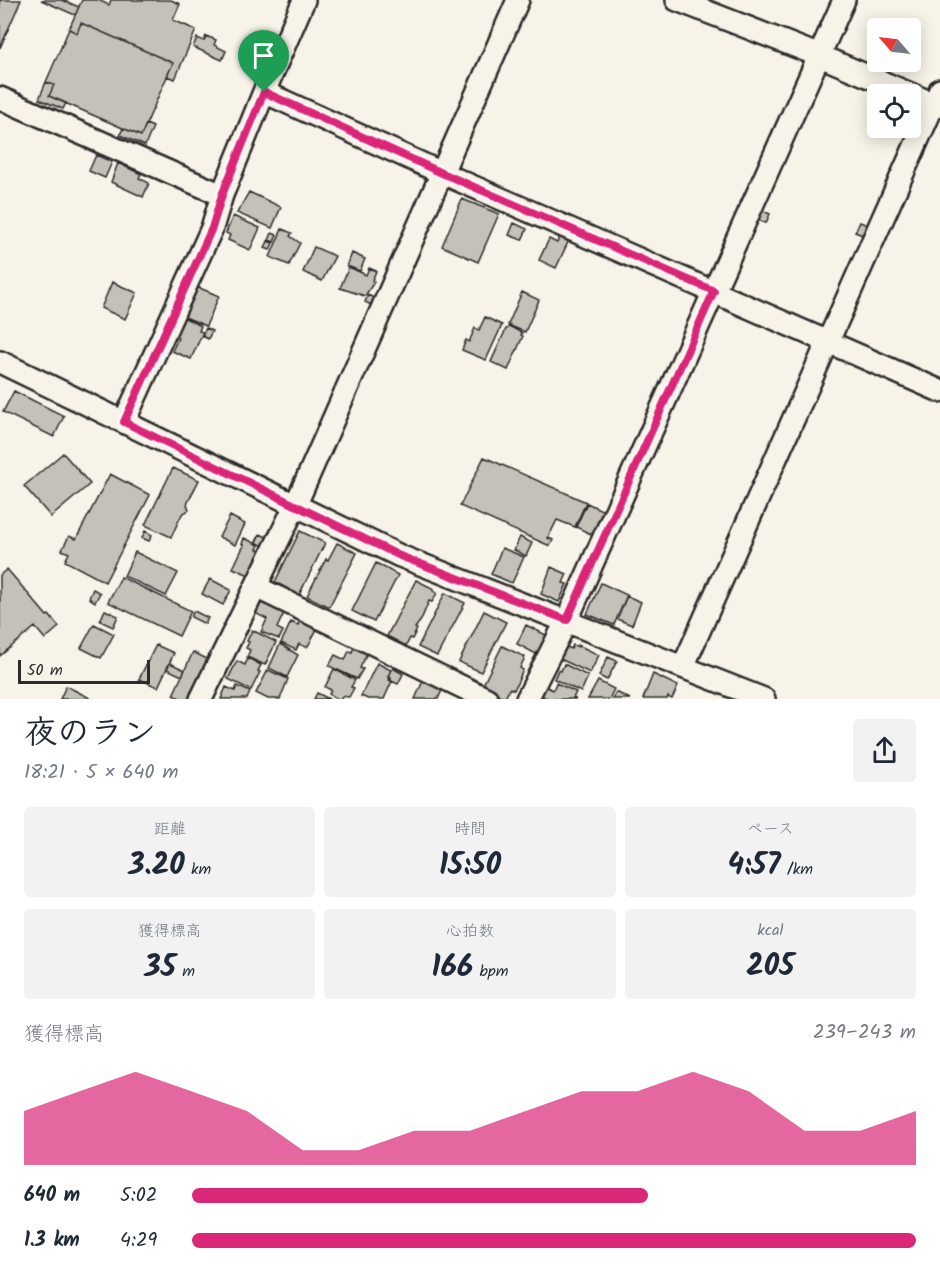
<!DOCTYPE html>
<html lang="ja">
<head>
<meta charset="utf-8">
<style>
	body { margin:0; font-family:Kalam,"Klee One",sans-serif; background:#f2f2f3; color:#1f2937; height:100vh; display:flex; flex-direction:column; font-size:22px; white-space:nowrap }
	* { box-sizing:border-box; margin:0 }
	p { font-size:20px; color:#747a83 }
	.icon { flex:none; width:33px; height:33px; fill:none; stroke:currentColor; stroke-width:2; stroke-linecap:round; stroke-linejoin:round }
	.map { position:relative; height:699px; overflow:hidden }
	.sheet { display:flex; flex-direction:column; background:#fff; flex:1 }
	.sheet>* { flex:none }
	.needle { width:39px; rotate:298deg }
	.controls { position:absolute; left:867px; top:18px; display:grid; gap:12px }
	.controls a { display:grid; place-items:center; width:54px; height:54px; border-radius:6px; background:#fff; box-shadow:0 3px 15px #0003; font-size:30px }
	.scale { position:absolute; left:18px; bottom:15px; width:132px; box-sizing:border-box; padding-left:6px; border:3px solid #2b2b2b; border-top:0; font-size:16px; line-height:21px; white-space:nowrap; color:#2b2b2b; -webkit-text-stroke:4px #f7f3e8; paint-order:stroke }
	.pin { position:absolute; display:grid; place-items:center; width:51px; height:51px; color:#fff; margin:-62px -26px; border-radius:50% 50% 50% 0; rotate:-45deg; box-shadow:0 0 6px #0007 }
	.pin .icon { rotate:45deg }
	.round { display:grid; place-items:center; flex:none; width:63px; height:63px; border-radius:6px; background:#f2f2f3 }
	.headline { display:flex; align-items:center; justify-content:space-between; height:102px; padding:0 24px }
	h1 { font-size:33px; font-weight:700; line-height:45px }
	.stats { display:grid; grid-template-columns:repeat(3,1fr); gap:9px; height:102px; padding:6px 24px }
	.stats div { display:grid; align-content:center; border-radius:6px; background:#f2f2f3; text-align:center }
	.stats b { font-size:30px; font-weight:700 }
	.stats small { font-size:16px; font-weight:400 }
	.stats p { font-size:16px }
	.chart { height:168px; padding:12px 24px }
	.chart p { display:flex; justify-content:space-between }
	.chart svg { width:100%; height:108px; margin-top:6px; fill:#db2777; opacity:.7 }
	ul { padding:0 24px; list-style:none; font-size:20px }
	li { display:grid; grid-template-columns:96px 72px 1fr; align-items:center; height:45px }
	li i { height:15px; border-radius:8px; background:#db2777 }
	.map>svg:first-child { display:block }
	.building { fill:#c4c1b9; stroke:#2b2b2b; stroke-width:1.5 }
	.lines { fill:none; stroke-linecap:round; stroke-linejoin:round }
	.street-casing { stroke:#2b2b2b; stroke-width:26 }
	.street { stroke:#f7f3e8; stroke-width:21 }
	.route-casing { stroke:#fff; stroke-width:12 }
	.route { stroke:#db2777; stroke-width:8 }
</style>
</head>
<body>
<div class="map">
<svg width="940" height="699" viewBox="0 0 940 699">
	<rect width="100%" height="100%" fill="#f7f3e8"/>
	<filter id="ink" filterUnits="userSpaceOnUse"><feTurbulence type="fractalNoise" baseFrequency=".0167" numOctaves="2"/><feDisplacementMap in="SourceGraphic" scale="12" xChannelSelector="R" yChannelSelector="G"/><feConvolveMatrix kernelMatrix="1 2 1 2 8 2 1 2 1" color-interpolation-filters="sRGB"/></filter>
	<g filter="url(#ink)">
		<path class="building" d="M0,0H21L0,48Z
			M41,0H62L79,7L75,15Z
			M82,0H98L109,5L111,0H171L180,4L173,20L196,30L175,79L167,76L173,63L81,23L77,33L69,29Z
			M81,23L173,63L141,136L49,96L54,85L46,82L69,29L77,33Z
			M206,36L216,40L214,45L226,51L222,60L193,47L197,38L204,41Z
			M46,82L54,85L49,96L66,103L63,109L39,99Z
			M146,124L153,127L145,146L120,135L123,128L141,136Z
			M96,155L112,162L105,178L89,171Z
			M118,163L141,174L139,178L149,183L143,197L111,182Z
			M249,192L281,207L272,228L237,213Z
			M462,199L499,214L478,262L442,246Z
			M761,210L770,214L766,223L757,220Z
			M233,216L260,228L250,250L228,240L230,235L226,233Z
			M860,222L870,226L865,236L855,232Z
			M514,223L527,229L522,240L509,235Z
			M282,229L292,233L290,236L300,243L289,265L270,257Z
			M272,233L277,235L274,242L269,240Z
			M560,236L569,240L556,268L539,260L549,239L557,243Z
			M268,241L273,243L270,250L265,248Z
			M314,247L335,256L322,281L303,272Z
			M352,253L365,259L360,271L347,266Z
			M349,267L366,275L369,268L376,271L372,281L374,282L365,296L340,288Z
			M112,282L137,293L125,319L101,308Z
			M197,287L219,296L206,326L185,317Z
			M522,292L539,300L525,332L508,325Z
			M368,295L374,298L371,305L365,302Z
			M183,317L201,326L199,331L203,332L191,359L172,351L178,338L174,336Z
			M485,317L502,325L486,360L462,350L466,340L469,342L475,328L479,330Z
			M509,326L522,333L521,335L523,336L508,370L491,362L506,329H507Z
			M206,328L212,331L208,339L202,336Z
			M14,391L64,416L54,437L3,412Z
			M63,453L90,484L51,517L24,486Z
			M484,457L586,502L575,527L557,520L548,538L553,540L550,546L460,506Z
			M173,468L199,480L187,504L189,510L182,514L171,537L145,525Z
			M110,474L150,495L105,582L65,561L69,553L62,550L69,536L76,539Z
			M587,503L606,512L595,536L576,527Z
			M230,516L245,524L235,545L219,537Z
			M145,531L152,535L149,541L142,538Z
			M300,531L325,543L299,595L275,582Z
			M260,534L269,538L265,547L256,542Z
			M520,537L532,543L526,556L514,550Z
			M244,538L259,545L257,549L260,551L249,575L233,568L244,545L242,544Z
			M337,543L357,553L329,607L307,596L326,559L328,560Z
			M502,548L524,557L512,583L491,574Z
			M135,552L178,573L166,596L124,576Z
			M376,563L398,575L374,622L352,611Z
			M551,567L567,574L563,583L567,584L559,602L541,594Z
			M7,569L47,616L49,615L59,627L45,639L35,627L0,656V575Z
			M121,577L191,611L179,636L108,602Z
			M210,579L231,590L223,605L202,594Z
			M416,580L434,589L433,591L437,593L432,602L429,601L421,620L415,628L417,629L412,639L410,638L406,646L387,636Z
			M601,583L627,595L614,625L587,614Z
			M93,589L100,593L95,602L89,598Z
			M445,593L465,603L437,656L418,647Z
			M627,596L641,602L632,625L617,619Z
			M260,602L284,613L277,628L283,631L279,639L261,632L267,619L255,613Z
			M105,610L118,616L113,627L100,621Z
			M194,611L208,618L205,624L191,617Z
			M484,611L506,622L481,672L459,662Z
			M300,621L317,629L308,646L306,647L299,644L296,650L281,643L291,622L298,625Z
			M94,624L114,634L101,658L81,648Z
			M526,625L548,636L538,655L517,644Z
			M252,630L276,642L265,665L247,657L250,650L246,648L249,642L247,641Z
			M280,644L298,655L287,677L269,668Z
			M156,645L174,653L158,687L139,679Z
			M573,645L578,647V645L599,655L590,673L556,657L565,646L571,649Z
			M502,646L525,657L520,668L523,670L514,690L510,688L505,698L482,687Z
			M354,647L367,653L360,668L363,669L357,679L329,666L335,655L345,660L349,651L352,652Z
			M193,652L211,661L193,699H182L173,695Z
			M608,657L617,661L607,680L599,676Z
			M248,658L261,665L258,671L260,672L251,690L228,679L237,661L245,665Z
			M170,663L185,670L182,676L167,669Z
			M377,663L391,670L388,676L392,681L384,699H368L361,696Z
			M564,664L588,676L581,692L554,679L558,670L561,671Z
			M393,668L403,674L398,684L389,680L391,677L389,676Z
			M334,669L355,680L351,687L354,688L349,697L342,696L341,699H338L329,694L331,690L325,687Z
			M268,670L288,679L280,699H268L256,693Z
			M653,674L678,686L672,699L668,697L667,699H643Z
			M423,681L442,690L438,699H415Z
			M598,681L614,689L609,699H588Z
			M556,683L576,692L573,698L576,699H548L541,695L545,686L553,690Z
			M66,686L90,698V699H60Z
			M237,686L250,692L247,699H221L226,687L235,691Z
			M616,692L630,699H612Z
			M317,693L329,699H314Z"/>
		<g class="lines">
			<g class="street-casing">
				<path id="street" d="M677,0L820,56L934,104
					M264,92L442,173L940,391
					M0,98L222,195L264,92L304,0
					M0,362L400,556L764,699
					M124,422L212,228L222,195
					M256,587L487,699
					M683,667L940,90
					M201,699L296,504L518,0
					M527,699L567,620L844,0"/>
			</g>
			<use href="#street" class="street"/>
		</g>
	</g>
	<g class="lines" filter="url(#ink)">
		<g class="route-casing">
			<path id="route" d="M264,92L442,173L714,291L567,620L400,556L124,422L212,228L222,195Z"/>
		</g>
		<use href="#route" class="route"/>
	</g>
</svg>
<div class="controls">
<a><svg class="needle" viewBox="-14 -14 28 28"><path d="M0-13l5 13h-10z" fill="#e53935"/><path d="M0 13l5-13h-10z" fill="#747a83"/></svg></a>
<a><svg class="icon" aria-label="locate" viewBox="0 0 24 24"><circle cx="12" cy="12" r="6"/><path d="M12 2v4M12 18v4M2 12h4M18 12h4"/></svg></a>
</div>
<div class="scale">50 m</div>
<div class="pin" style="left:264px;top:92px;background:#1e9e55"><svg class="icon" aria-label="arrive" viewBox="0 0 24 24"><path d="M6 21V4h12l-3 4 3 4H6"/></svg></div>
</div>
<section class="sheet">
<div class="headline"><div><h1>夜のラン</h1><p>18:21 · 5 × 640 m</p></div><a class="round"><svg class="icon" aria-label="share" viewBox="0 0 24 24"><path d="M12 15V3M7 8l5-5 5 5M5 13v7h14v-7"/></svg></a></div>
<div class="stats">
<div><p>距離</p><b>3.20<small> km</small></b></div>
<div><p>時間</p><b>15:50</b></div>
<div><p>ペース</p><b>4:57<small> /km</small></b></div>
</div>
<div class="stats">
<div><p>獲得標高</p><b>35<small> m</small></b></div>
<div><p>心拍数</p><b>166<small> bpm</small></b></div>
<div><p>kcal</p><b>205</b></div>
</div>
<div class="chart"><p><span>獲得標高</span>239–243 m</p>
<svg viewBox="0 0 160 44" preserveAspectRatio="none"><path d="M0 44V22L10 14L20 6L30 14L40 22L50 38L60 38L70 30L80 30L90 22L100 14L110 14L120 6L130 14L140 30L150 30L160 22V44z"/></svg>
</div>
<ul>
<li><b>640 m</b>5:02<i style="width:63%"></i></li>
<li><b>1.3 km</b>4:29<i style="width:100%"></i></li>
</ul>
</section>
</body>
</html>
